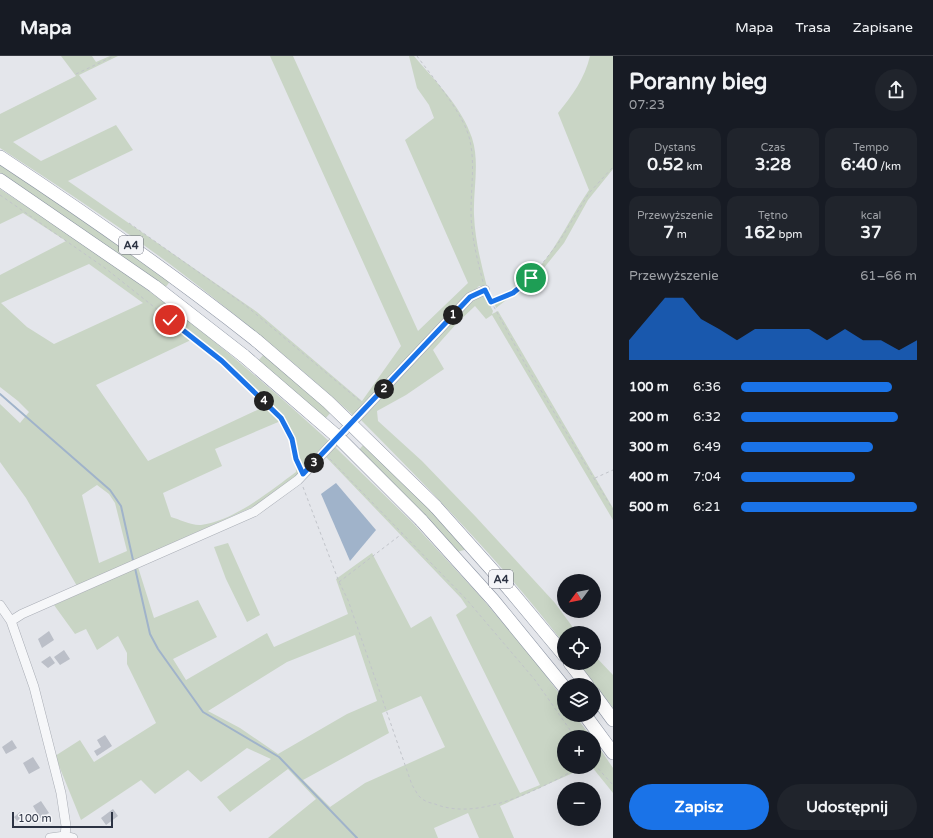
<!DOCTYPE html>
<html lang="pl">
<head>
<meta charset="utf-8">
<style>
	body { margin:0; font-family:"Varela Round",sans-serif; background:#20242c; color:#f1f3f6; height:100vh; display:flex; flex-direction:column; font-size:15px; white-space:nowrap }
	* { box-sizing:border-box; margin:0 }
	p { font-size:13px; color:#9ea1a6 }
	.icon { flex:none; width:22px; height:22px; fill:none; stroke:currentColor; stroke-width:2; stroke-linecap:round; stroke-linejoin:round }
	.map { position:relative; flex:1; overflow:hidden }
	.sheet { display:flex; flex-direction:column; background:#171b24; width:320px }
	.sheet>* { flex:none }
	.needle { width:26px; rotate:238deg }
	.buttons { position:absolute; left:557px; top:518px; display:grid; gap:8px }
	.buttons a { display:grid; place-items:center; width:44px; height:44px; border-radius:50%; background:#171b24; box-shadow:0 4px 16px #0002; font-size:20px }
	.scale { position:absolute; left:12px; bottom:10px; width:101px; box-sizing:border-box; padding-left:4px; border:2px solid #2c3343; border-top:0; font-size:11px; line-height:14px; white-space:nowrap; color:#2c3343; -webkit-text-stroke:3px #f4f5f8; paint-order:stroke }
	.pin { position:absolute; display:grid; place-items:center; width:34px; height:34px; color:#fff; margin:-17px; border:2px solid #fff; border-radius:50%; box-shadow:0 1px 4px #0007 }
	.km { position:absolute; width:20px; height:20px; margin:-10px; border-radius:50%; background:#222; color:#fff; font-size:11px; line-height:20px; text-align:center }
	.round { display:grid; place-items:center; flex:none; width:42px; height:42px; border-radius:21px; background:#20242c }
	.summary { display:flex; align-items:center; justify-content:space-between; height:68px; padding:0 16px }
	h1 { font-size:22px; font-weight:700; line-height:30px }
	.metrics { display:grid; grid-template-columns:repeat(3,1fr); gap:6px; height:68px; padding:4px 16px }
	.metrics div { display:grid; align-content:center; border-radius:10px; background:#20242c; text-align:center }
	.metrics b { font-size:17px; font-weight:700 }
	.metrics small { font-size:11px; font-weight:400 }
	.metrics p { font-size:11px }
	.chart { height:112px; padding:8px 16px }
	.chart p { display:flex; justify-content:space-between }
	.chart svg { width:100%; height:72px; margin-top:4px; fill:#1a73e8; opacity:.7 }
	.action { display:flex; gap:8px; margin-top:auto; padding:8px 16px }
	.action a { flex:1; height:46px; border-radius:24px; background:#1a73e8; color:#fff; font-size:16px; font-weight:700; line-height:46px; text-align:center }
	.action a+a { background:#20242c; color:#f1f3f6 }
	ul { padding:0 16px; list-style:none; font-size:13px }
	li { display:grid; grid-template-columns:64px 48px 1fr; align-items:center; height:30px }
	li i { height:10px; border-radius:5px; background:#1a73e8 }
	header { display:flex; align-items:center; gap:24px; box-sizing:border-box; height:56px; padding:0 20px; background:#171b24; border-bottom:1px solid #363941 }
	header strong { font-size:19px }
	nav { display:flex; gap:22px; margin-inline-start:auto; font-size:14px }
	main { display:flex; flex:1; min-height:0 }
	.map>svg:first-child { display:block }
	.green { fill:#c9d5c5; fill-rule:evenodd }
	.water { fill:#a0b3ca }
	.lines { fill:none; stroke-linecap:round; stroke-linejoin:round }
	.stream { stroke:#a0b3ca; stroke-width:2 }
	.building { fill:#bbbfc8 }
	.minor-casing { stroke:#a9adb5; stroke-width:10 }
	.highway-casing { stroke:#8b93a2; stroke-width:14 }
	.path { stroke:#c1c4ca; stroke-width:1; stroke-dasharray:3 3; stroke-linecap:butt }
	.minor { stroke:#f6f7f9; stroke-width:9 }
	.highway { stroke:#fff; stroke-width:13 }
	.highway-bridge-casing { stroke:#8b93a2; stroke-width:14; stroke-linecap:butt }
	.highway-bridge { stroke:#fff; stroke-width:13 }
	.route-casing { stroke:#fff; stroke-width:8 }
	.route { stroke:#1a73e8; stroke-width:5 }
	.labels { text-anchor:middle; stroke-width:3; stroke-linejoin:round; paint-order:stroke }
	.shield { fill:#f4f5f8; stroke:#686d79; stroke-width:1 }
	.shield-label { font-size:11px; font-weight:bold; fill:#2c3343 }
</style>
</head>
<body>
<header>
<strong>Mapa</strong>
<nav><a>Mapa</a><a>Trasa</a><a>Zapisane</a></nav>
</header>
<main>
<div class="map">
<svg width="613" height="782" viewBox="0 0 613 782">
	<rect width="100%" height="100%" fill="#e4e6eb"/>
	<path class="green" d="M61,0H92L96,6L110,0H118L79,19L97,43L13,86L41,105L116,69L133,94L68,125L257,256L362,345L401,290L270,0H293L418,275L468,227L405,84L434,62L429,49L417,32L409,0H414C435,25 462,51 472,82C480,107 473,133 474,159C475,184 481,207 487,231L479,230L355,361C308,319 261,279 211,240C144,186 72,139 0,92V58L76,20Z
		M590,0H613V113L588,144L564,187L539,218L496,252L492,241C542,232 563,171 589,134L558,57C572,40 585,22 590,0Z
		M0,106L171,224L165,232L0,119Z
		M0,133C53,168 106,203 157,241C218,286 275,336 331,387L296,423L257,449L77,530L26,442L0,406V348L20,367L29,356L18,345L0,331V219L66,185L23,157L0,168ZM89,208L143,247L54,288L27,271L1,247ZM191,284L220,304L268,349L148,405L96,329ZM283,364L295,383L296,416C270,435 234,465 201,469C192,470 179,463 171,461L163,437L222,410L215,393ZM97,429L109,438L115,447L127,495L99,507L82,439Z
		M482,239L485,240L493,255L492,258L498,255L613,452V464L492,259L486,263L475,250L457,267L433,294L444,313L406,339L377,355L378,365L422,405L476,461L555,547L577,577H564V588C503,508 432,436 361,364L474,243Z
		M265,297L331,356L325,363L258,305Z
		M365,387L465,489L464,494L457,496L358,395Z
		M335,391L412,466L480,540L535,605L564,644V659H575L591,681H564V711H586L500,750L514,782H479L468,757L434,772L438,782H268L316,743L288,713L230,756L217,741L271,703L247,692L201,726L188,714L155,738L141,724L81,764L55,700L80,684L94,706L156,667L127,608V597L118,580L97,594L86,573L75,578L54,549L138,511L154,562L198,544L217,581L173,603L186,624L267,577L274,591L348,558L336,523L372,497L411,572L431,560L520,737L540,729L456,559L467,551L461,542L326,401ZM355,579L377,645L347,658L278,698L240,672L208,655L287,606ZM421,640L445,691L365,727L330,751L303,724L389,677L382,657Z
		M228,487L260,559L247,566L226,523L214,491Z
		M594,599L613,619V652L578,607H594Z
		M594,684L613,712V737L592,711H594Z"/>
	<path class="water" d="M336,427L376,474L350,505L321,438Z"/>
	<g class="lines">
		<path class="stream" d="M0,338L110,434L121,450L133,504
			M135,512L150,578L158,593L203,656L279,701L357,782"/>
	</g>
	<path class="building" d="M49,575L54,584L42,592L38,583Z
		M64,594L70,603L60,609L54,601Z
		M50,600L55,607L48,612L41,606Z
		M105,679L112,690L97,700L94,695L101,691L97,684Z
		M12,684L17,692L6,698L2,691Z
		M33,701L40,712L29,718L23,707Z
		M41,745L49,757L40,762L33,750Z
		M113,753L118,760L106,769L101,762Z
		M20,756L23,760L17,765L14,761Z"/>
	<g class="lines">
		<g class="minor-casing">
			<path id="minor" d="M0,549L11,565
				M65,780L66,770L61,737L34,631L11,565L22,558L254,456L298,424L470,241L485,234
				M50,782L65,780L73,782"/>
		</g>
		<g class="highway-casing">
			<path id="highway" d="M0,101C88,159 174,219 257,285
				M0,124L154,230L244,300
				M435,450L509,533L564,599
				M421,464L493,544L564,631
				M570,607L587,629
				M594,638L613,664
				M585,659L613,697"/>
		</g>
		<path class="path" d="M417,0C433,22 465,59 470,85C475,108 471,131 471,155C471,180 477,202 483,226
			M76,18L114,0
			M0,139L105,212L222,305L281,362L292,383L298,411
			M129,167L245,249L360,345
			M488,240L528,313L613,454
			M492,245L513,237L531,222L559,186L589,137L613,111
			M330,403L467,544L535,624L575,681
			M595,422L613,414
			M303,431L339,526L348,544L412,729C415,733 417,739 421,742C424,745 430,747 435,748C479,766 541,732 580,711
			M339,526L403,477
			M594,708L613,729"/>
		<use href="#minor" class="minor"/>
		<use href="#highway" class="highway"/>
		<g class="highway-bridge-casing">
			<path id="highway-bridge" d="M257,285L328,346L435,450
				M244,300L339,382L421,464"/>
		</g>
		<use href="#highway-bridge" class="highway-bridge"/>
	</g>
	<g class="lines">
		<g class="route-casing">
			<path id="route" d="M170,264L222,305L281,362L292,383L296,403L303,418L470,241L485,234L491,246L513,237L531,222"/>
		</g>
		<use href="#route" class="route"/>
	</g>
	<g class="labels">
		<g class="shield">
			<rect x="119" y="180" width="24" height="18" rx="3"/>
			<rect x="489" y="514" width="24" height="18" rx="3"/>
		</g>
		<g class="shield-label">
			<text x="131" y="193">A4</text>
			<text x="501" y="527">A4</text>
		</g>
	</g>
</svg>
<div class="buttons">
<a><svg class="needle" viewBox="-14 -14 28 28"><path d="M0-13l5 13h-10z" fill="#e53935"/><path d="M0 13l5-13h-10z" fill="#9ea1a6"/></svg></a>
<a><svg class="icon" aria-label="locate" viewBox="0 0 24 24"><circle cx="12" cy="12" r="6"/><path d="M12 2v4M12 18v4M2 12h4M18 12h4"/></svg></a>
<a><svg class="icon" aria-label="layers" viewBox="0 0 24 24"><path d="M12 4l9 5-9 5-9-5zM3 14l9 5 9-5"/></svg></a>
<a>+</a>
<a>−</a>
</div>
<div class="scale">100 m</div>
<div class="pin" style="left:531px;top:222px;background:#1e9e55"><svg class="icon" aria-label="arrive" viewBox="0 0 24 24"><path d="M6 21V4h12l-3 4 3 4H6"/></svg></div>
<div class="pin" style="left:170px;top:264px;background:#d93025"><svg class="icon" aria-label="check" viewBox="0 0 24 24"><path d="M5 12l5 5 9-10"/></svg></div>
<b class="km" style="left:453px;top:259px">1</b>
<b class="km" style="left:384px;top:333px">2</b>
<b class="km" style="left:314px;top:407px">3</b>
<b class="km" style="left:264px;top:345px">4</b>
</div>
<section class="sheet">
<div class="summary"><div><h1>Poranny bieg</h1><p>07:23</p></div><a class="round"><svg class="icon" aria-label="share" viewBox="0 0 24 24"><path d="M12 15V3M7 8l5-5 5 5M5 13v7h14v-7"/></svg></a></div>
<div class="metrics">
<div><p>Dystans</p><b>0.52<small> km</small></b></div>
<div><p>Czas</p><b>3:28</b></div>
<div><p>Tempo</p><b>6:40<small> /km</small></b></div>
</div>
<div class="metrics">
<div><p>Przewyższenie</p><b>7<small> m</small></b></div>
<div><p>Tętno</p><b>162<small> bpm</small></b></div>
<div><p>kcal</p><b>37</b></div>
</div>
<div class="chart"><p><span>Przewyższenie</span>61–66 m</p>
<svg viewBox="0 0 160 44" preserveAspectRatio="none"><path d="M0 44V32L10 19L20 6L30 6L40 19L50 25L60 32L70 25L80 25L90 25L100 25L110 32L120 25L130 32L140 32L150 38L160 32V44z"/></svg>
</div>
<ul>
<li><b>100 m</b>6:36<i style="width:86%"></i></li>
<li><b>200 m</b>6:32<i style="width:89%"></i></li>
<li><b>300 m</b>6:49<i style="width:75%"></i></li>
<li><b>400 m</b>7:04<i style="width:65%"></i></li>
<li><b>500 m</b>6:21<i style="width:100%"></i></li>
</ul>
<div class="action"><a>Zapisz</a><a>Udostępnij</a></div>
</section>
</main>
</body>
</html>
